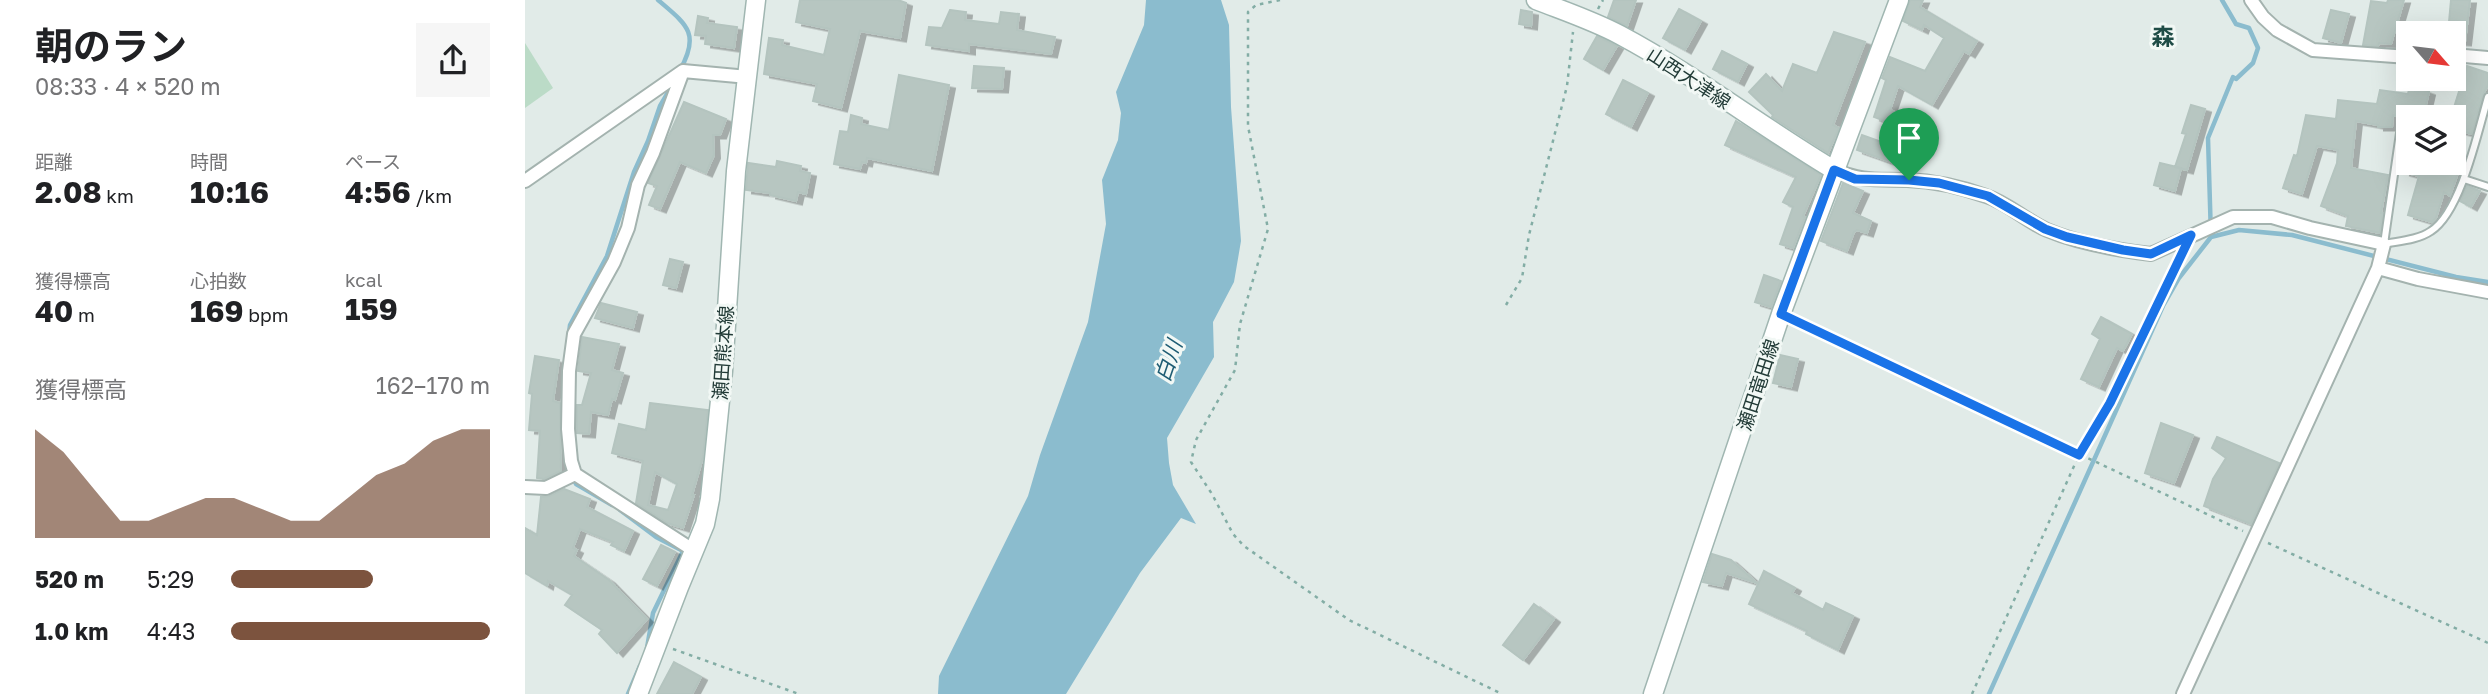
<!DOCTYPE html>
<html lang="ja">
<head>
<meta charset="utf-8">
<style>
	body { margin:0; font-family:"Golos Text","Noto Sans JP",sans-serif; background:#f6f6f6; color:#202124; height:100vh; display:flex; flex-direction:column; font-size:26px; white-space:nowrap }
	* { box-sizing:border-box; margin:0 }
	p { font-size:23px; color:#757577 }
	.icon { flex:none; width:38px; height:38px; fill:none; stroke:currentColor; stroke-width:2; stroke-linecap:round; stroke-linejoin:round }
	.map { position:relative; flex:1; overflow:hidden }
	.sheet { display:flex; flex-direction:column; background:#fff; width:525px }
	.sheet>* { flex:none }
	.needle { width:46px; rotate:118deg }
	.fabs { position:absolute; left:1871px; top:21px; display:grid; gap:14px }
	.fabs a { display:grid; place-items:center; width:70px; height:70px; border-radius:0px; background:#fff; box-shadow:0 7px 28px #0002; font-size:35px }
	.pin { position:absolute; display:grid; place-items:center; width:60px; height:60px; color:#fff; margin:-72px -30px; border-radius:50% 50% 50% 0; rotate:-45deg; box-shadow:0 0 7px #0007 }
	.pin .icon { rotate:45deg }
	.round { display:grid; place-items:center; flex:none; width:74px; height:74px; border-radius:0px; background:#f6f6f6 }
	.headline { display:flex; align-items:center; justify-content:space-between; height:119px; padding:0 35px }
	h1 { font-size:38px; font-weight:700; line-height:52px }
	.metrics { display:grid; grid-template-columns:repeat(3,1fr); gap:10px; height:119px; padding:7px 35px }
	.metrics div { display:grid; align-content:center }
	.metrics b { font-size:30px; font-weight:700 }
	.metrics small { font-size:19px; font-weight:400 }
	.metrics p { font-size:19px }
	.chart { height:196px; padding:14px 35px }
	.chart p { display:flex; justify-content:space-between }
	.chart svg { width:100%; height:126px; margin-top:7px; fill:#7c533e; opacity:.7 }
	ul { padding:0 35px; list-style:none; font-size:23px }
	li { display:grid; grid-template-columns:112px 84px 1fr; align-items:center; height:52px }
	li i { height:18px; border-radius:9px; background:#7c533e }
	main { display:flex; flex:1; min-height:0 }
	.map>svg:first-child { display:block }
	.green { fill:#bbdbc7 }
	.water { fill:#8bbcce }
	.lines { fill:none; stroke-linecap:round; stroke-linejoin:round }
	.stream { stroke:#8bbcce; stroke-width:4.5 }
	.building { fill:#b7c6c1; stroke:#b4c4bf; stroke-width:2; fill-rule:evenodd; filter:url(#shadow) }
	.lane-casing { stroke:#a4b3af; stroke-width:10 }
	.street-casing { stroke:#a4b3af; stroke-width:16 }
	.secondary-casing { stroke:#a0b6b1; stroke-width:21 }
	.path { stroke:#83ada5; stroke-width:2.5; stroke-dasharray:3.5 5; stroke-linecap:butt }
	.lane { stroke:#fff; stroke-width:6 }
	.street { stroke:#fff; stroke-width:12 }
	.secondary { stroke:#fff; stroke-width:18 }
	.route-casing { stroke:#fff; stroke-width:14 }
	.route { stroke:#1a73e8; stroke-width:9 }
	.labels { text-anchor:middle; stroke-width:6; stroke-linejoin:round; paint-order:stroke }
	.street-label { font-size:19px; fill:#223b37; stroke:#f2f8f5 }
	.water-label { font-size:21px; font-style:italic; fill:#1f5d74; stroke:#f2f8f5 }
	.quarter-label { font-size:23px; font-weight:bold; fill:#1f4c46; stroke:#f2f8f5 }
</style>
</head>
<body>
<main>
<section class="sheet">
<div class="headline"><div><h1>朝のラン</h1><p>08:33 · 4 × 520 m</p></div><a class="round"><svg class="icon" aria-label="share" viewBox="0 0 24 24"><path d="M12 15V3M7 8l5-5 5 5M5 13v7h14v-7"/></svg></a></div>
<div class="metrics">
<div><p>距離</p><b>2.08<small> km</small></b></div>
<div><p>時間</p><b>10:16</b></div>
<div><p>ペース</p><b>4:56<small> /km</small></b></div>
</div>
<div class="metrics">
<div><p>獲得標高</p><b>40<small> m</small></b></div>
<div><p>心拍数</p><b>169<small> bpm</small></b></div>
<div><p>kcal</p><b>159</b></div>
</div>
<div class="chart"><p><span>獲得標高</span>162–170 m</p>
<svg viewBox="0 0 160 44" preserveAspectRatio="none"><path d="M0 44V6L10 14L20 26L30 38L40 38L50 34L60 30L70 30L80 34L90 38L100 38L110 30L120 22L130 18L140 10L150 6L160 6V44z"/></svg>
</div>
<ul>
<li><b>520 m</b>5:29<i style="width:55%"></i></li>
<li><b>1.0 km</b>4:43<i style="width:100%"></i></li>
</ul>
</section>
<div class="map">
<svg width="1963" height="694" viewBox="0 0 1963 694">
	<defs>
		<filter id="shadow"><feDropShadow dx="6" dy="3.5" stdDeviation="0" flood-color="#0004"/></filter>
	</defs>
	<rect width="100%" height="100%" fill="#e1ebe8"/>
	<path class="green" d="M0,43L28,88L0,108Z"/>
	<path class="water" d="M621,0H696L704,25L706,107L716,241L709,282L688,322L689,357L642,438L644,463L648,485L671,524L656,518L615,573L541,694H413L414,676L503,496L515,455L563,322L581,224L577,180L593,140L596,113L591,92L619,25Z"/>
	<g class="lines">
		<path class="stream" d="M133,0C161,24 176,33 155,70
			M1686,237L1714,230L1767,235L1931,277L1963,282
			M44,333L45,325L82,256L109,172L123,141L135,106L148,84
			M47,476L51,484L87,505
			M95,510L131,537L158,551L128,613L122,648
			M103,694L115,666
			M1464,694L1638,306L1654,278L1686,237L1683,138L1708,77L1711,79L1728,63L1733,48L1724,28L1711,24L1697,0"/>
	</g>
	<path class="building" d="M275,0H373L381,3L375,38L335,31L316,108L288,101L292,84L239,74L244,38L258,40L257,45L299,55L305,29L271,22Z
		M1089,0H1111L1102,26L1083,17Z
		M1385,0H1398L1395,7L1452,41L1444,54L1439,51L1407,105L1373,86L1365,110L1402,126L1399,135L1393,132L1386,148L1382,146L1375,165L1332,150L1337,135L1362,144L1371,125L1349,117L1361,80L1357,78L1365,57L1400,71L1419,38L1399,25L1397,30L1378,21Z
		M1863,0H1879L1866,44L1854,43L1853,46L1838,45L1846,1L1862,3Z
		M1926,0H1945L1940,42L1928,41V33H1923Z
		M1154,9L1176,21L1160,50L1138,38Z
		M425,10L441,12L440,20L474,24L476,12L494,14L492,30L530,37L526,54L444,44V51L401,45L404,27L417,28Z
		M996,10L1007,12L1006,26L994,24Z
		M1806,10L1824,14L1816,43L1798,38Z
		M173,16L183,18L182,23L212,27L209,48L180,44L181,36L170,35Z
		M1309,32L1340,42L1308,125L1314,128L1303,153L1247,117L1248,115L1224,92L1241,74L1257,91L1268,64L1292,73Z
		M1072,36L1092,46L1078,70L1059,59Z
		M1197,51L1222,64L1213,82L1188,69Z
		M449,66L479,68L477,89L447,88Z
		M1942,66L1963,73V85L1958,95L1947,134L1928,129V117H1926Z
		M374,75L424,85L407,171L342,158L341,163L337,162L335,169L309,164L315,131L323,132L326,115L337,118L336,124L364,130Z
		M1098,80L1123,93L1106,127L1081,114Z
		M1885,85L1904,92L1898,117L1883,119L1868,115L1867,127H1853V125L1831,121L1826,168L1863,175L1856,213H1858L1855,233L1821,226L1823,216L1796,206L1812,163L1813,150L1792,146L1777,194L1758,188L1769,155L1772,156L1781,115L1811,119L1813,100L1852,104L1855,90L1883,94Z
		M159,102L201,119L195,135H188L189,155L181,173L155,162L135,209L124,205L132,186L123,183Z
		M1666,105L1680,109L1662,170L1650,167L1661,134L1657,133Z
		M1211,121L1296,175L1278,216L1280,217L1268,248L1255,244L1268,207L1258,202L1271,177L1200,145Z
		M252,161L276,166L275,171L285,173L281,194L273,192L271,201L245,195V193L221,190L223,163L251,167Z
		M1635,163L1656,168L1650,191L1629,185Z
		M1881,163H1907L1934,170L1925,196L1919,192L1911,218L1907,222L1883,215L1894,176L1879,172Z
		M1318,183L1338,191L1328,213L1346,221L1342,233L1332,230L1329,232L1322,251L1296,241Z
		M1942,186L1955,191L1946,207L1935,201Z
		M145,259L158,262L151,288L138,285Z
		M1239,275L1256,281L1246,307L1230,302Z
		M76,303L112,312L108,328L70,318Z
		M1576,317L1607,334L1598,351L1592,348L1574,387L1556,379L1575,339L1567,334Z
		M57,337L94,344L87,370L98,373L90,400L87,399L83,415L66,412L64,434L52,433V405H57L66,373L53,371Z
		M1255,355L1273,359L1266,387L1248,383Z
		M10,356L34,360L28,401L35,403L36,471L19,479L12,478L15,431L4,430L7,394L4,393Z
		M125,403L183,410L178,457L167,495H169L158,528L142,523L111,503L118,461L87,453L94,424L121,430ZM130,472L152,484L143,510L123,505Z
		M1636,423L1668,435L1649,483L1620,473Z
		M1692,437L1754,463L1726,524L1679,506L1688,479L1701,458L1687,448Z
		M39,489L65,499L62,507L108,531L99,551L86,545L88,542L55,529L48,548L52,550L49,556L84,580L122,619L92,653L74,634L77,630L40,605L47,595L23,581L22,586L0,573V528L12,535L16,497L24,496Z
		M136,545L150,552L132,586L118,579Z
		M1187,554L1206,560L1232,583L1201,573L1197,586L1178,582Z
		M1239,571L1270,588L1267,593L1298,610L1301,603L1328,616L1313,650L1281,634L1282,631L1224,604Z
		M1009,604L1029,619L998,660L978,645Z
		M149,662L176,677L167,694H132Z"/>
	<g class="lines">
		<g class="lane-casing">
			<path id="lane" d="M1876,126L1859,244C1874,241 1893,240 1906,231C1936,212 1953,131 1963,97
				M1939,179L1963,187"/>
		</g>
		<g class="street-casing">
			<path id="street" d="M1726,0L1738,17L1752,30L1788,50L1883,57
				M1928,55L1963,58
				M1309,170C1338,182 1352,179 1382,180C1408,181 1436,187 1461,196C1483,203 1501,221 1522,230C1553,243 1592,250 1626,254L1708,217H1747L1785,228L1859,244L1853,268L1658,694
				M0,181L158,71L223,77
				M1853,268L1893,279L1963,292
				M50,474L46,461L43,429L44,371L49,334L89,262L103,228L113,185L128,153L158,71
				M0,487L21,488L50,474L168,550"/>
		</g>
		<g class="secondary-casing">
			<path id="secondary" d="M1011,0C1039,11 1069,21 1095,35C1170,75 1237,127 1309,170
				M113,694L154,587L180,524L185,499L198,371L211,171L231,0
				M1128,694L1256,314L1374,0"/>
		</g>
		<path class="path" d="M755,0L731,5L723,12V126L743,229L715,324L710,370L671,440L666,462L687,494L708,534L719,546L824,620L977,694
			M1073,9L1078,0
			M981,305L997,278L1004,235L1042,86L1048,32
			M1271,321L1718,531
			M1743,543L1963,643
			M148,649L274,694
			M1447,694L1554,455L1585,403L1657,254"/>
		<use href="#lane" class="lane"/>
		<use href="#street" class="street"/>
		<use href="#secondary" class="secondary"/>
	</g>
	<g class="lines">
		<g class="route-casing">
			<path id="route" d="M1309,170L1330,179L1384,180L1414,183L1463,196L1520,229L1542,237L1598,250L1626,254L1666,235L1585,403L1554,455L1256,314Z"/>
		</g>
		<use href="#route" class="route"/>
	</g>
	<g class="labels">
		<g class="street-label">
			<text transform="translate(1164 78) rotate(33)" y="7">山西大津線</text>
			<text transform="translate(198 353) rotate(-86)" y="7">瀬田熊本線</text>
			<text transform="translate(1233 385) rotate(-72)" y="7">瀬田竜田線</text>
		</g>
		<g class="water-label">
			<text transform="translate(644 361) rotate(-71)" y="7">白川</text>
		</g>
		<g class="quarter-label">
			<text x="1638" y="45">森</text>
		</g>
	</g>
</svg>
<div class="fabs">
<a><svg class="needle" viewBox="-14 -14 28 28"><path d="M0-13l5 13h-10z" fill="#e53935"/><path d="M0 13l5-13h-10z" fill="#757577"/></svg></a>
<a><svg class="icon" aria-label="layers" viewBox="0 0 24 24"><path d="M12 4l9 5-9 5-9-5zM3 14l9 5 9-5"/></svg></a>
</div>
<div class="pin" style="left:1384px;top:180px;background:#1e9e55"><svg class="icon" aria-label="arrive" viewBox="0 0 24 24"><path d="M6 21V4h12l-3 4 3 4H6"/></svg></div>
</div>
</main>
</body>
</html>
